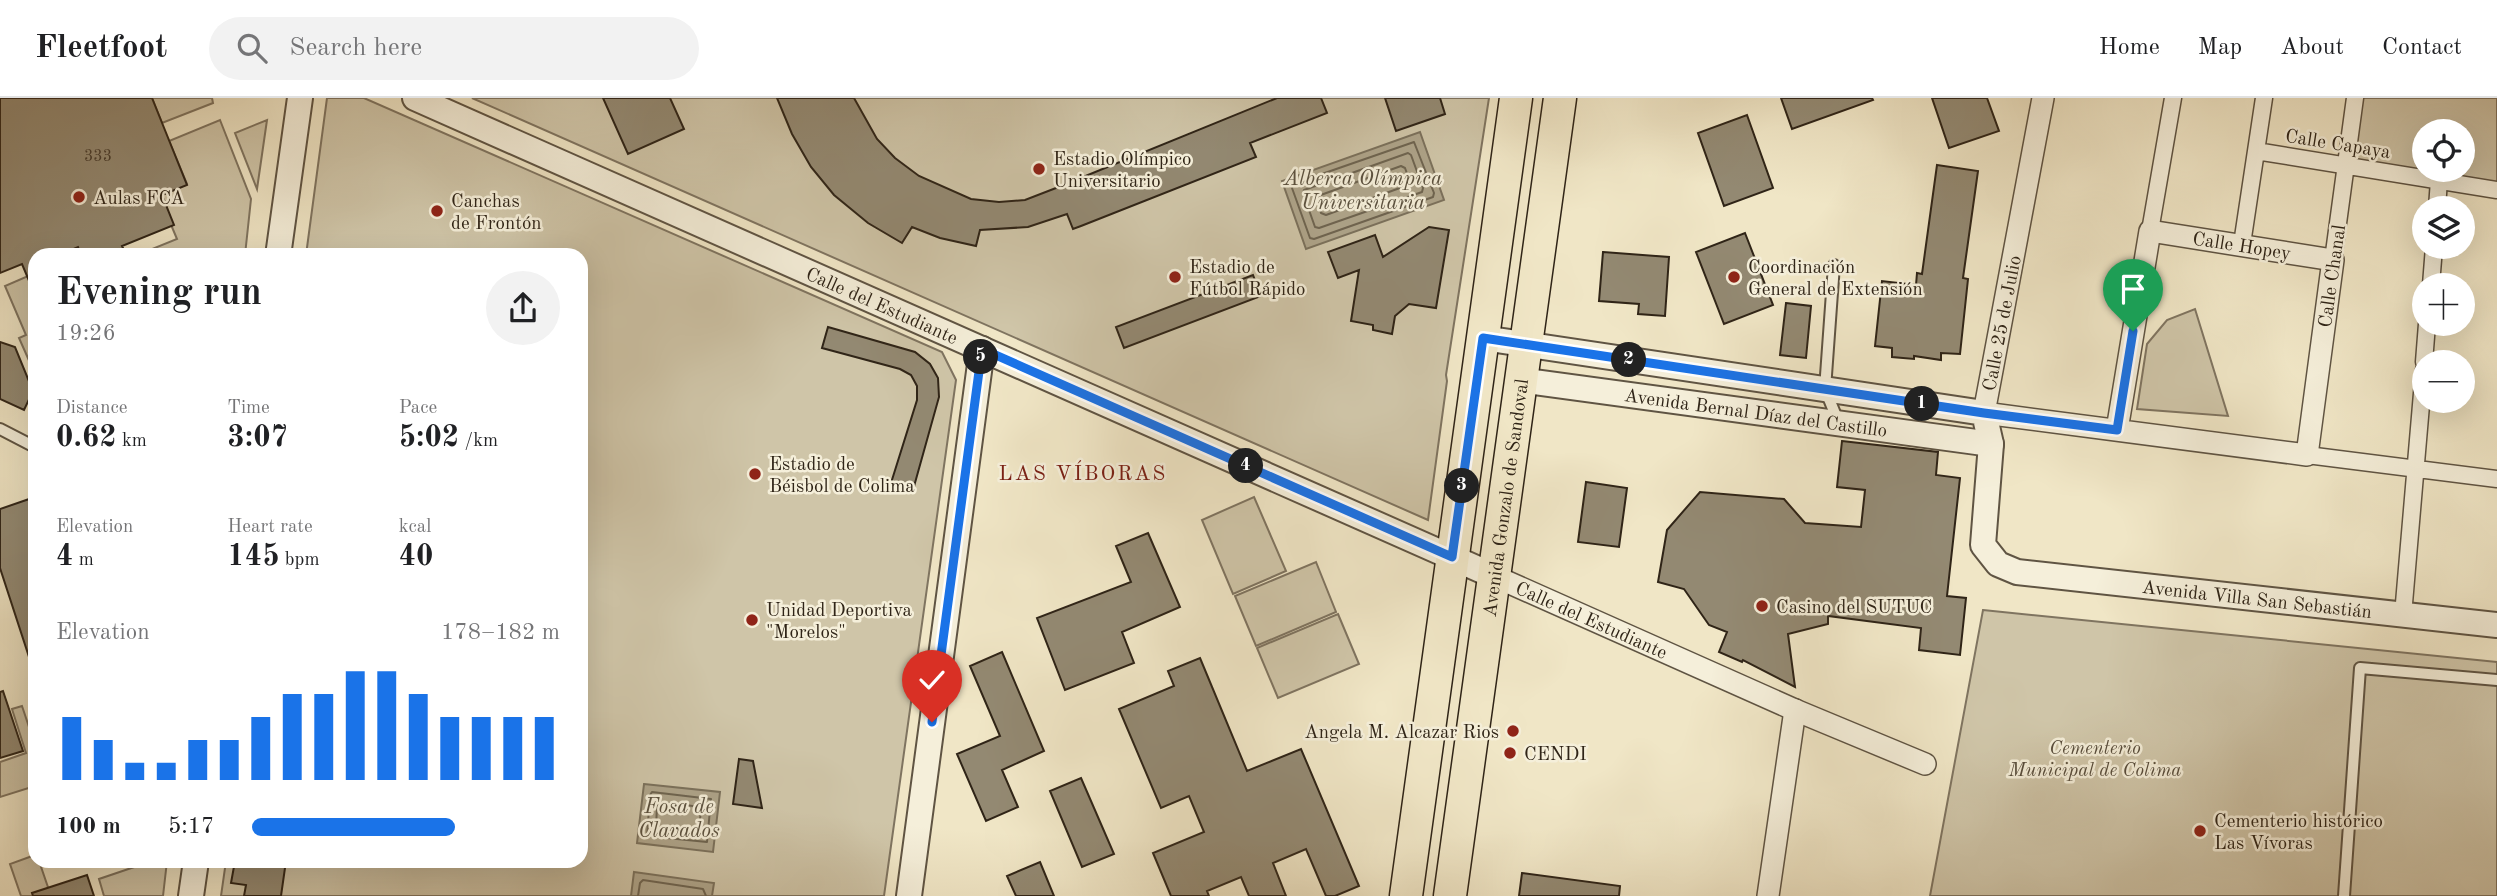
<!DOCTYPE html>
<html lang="en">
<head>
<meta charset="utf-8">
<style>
	body { margin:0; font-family:"Old Standard TT",serif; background:#f2f2f2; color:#202124; height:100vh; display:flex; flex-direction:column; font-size:26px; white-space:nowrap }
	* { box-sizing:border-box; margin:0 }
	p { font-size:23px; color:#757577 }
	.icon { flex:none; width:38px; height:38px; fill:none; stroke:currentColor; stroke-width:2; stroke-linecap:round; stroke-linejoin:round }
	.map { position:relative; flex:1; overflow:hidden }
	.drawer { position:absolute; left:28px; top:150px; width:560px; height:620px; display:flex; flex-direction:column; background:#fff; border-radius:21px; box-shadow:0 7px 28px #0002 }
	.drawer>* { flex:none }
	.buttons { position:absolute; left:2412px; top:21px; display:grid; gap:14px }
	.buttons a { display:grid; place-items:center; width:63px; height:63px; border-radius:50%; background:#fff; box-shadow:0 7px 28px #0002; font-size:35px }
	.pin { position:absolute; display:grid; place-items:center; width:60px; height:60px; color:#fff; margin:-72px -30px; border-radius:50% 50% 50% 0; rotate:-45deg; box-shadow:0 0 7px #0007 }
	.pin .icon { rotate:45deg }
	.km { position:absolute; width:35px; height:35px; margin:-18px; border-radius:50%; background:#222; color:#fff; font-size:19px; line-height:35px; text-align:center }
	.round { display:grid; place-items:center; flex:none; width:74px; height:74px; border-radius:37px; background:#f2f2f2 }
	.overview { display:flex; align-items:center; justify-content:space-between; height:119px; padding:0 28px }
	h1 { font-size:38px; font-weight:600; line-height:52px }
	.stats { display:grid; grid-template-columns:repeat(3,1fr); gap:10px; height:119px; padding:7px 28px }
	.stats div { display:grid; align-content:center }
	.stats b { font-size:30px; font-weight:600 }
	.stats small { font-size:19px; font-weight:400 }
	.stats p { font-size:19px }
	.chart { height:196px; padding:14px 28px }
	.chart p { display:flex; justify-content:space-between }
	.chart svg { width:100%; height:126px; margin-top:7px; stroke:#1a73e8; stroke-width:6 }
	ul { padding:0 28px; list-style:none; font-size:23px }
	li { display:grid; grid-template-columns:112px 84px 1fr; align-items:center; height:52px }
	li i { height:18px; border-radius:9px; background:#1a73e8 }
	header { display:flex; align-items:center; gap:42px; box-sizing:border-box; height:98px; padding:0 35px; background:#fff; border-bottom:2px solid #e0e0e0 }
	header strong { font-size:33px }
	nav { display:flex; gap:38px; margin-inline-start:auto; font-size:24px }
	.search { width:490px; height:63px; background:#f2f2f2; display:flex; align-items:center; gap:18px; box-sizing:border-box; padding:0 24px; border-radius:38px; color:#757577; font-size:26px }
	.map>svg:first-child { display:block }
	.green { fill:#cfc5a8; stroke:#7f7460; stroke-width:2; fill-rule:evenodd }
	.water { fill:#aea48a; stroke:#7b715c; stroke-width:2 }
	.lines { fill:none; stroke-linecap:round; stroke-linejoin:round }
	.shore { stroke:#6e6450; stroke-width:2 }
	.building { fill:#938972; stroke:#2f2417; stroke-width:2 }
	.service-casing { stroke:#5f5443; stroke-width:14 }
	.pedestrian-casing { stroke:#5f5443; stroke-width:19 }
	.minor-casing { stroke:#5f5443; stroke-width:24 }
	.tertiary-casing { stroke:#5f5443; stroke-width:28 }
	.primary-casing { stroke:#2f2417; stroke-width:35 }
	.service { stroke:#f5efda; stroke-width:10 }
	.pedestrian { stroke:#f5efda; stroke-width:16 }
	.minor { stroke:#f5efda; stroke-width:21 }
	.tertiary { stroke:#f5efda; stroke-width:24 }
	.primary { stroke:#f0e6c6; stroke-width:32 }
	.route-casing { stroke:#fff; stroke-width:14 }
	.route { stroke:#1a73e8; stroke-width:9 }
	.poi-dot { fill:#8f2418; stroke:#f5efda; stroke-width:2.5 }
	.labels { text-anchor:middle; stroke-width:5; stroke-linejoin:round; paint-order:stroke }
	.number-label { font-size:16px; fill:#483d2e }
	.street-label { font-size:19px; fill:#2f2417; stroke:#f5efda }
	.poi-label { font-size:19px; fill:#2f2417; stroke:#f5efda; text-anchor:start }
	.park-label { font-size:19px; font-style:italic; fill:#574c3b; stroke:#f5efda }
	.water-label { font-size:21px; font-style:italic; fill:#5b513f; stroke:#f5efda }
	.neighbourhood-label { font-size:21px; letter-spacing:2px; fill:#7a1f14; stroke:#f5efda }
</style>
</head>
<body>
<header>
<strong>Fleetfoot</strong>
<div class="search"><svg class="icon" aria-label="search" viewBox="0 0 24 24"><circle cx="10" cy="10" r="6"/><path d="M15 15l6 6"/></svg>Search here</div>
<nav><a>Home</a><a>Map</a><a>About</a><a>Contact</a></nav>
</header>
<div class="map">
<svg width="2497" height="798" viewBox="0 0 2497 798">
	<rect width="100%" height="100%" fill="#f0e6c6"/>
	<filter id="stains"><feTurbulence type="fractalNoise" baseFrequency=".00286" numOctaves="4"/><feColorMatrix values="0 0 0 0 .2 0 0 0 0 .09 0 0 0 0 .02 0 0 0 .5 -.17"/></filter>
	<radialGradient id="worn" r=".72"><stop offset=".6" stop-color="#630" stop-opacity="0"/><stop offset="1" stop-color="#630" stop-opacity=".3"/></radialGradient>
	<path class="green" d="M152,0H212L213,5L162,25Z
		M327,0H364L942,254L956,282L884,798H221L226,763H581V158L306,157Z
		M472,0H1489L1446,277L1447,283L1428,422Z
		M2361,0H2497V87L2351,62ZM2424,33H2462V72H2424Z
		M220,22L251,101L245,157H154L152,151L177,141L159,98L187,86L169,43Z
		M267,22L257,91L235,35Z
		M35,175V235L31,238L35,247V276L19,240L26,237L5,188Z
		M2195,211L2228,318L2137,311L2147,246L2167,222Z
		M1254,399L1286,473L1233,496L1202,422Z
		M1316,464L1336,514L1256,548L1235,498Z
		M1983,512L2497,564V798H1930Z
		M1338,516L1359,566L1278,600L1257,550Z
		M22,608L35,647V688L0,699V664L26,655L12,611Z
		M35,757V763H39L51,798H21L10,766Z
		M152,763H167L163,798H104L99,781Z"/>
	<path class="water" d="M1420,34L1444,102L1306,151L1282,83Z
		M644,686L720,694L713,754L637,745Z
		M634,774L714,785L712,798H631Z"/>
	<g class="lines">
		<path class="shore" d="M1414,44L1434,95L1433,99L1314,141L1310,140L1292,90L1293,86Z
			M1408,55L1411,57L1423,90L1422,94L1319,130L1315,129L1303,95L1304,92Z
			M1401,68L1405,70L1410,84L1408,87L1326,117L1321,115L1317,101L1318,98Z
			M652,694L711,701L707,744L647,738L650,697Z
			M660,704L701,709L699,735L656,731L657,707Z
			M638,798L640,785L643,782L703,791L706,798"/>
	</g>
	<path class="building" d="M0,0H152L187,87L162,97L174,127L122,148L124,152L110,158H81L78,149L57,158H35V197L22,166L0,175Z
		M603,0H670L684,31L628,56Z
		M777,0H854L877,41L895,60L919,78L971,101L999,104L1025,102L1056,90L1277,0H1321L1327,15L1250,45L1256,59L1081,128L1073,131L1067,116L1028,129L980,132L976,148L940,140L912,129L902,145L868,125L834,97L811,69L792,36Z
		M1385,0H1440L1445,16L1396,33Z
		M1781,0H1872L1873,2L1792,31Z
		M1932,0H1987L1999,33L1949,50Z
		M1747,17L1773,90L1724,108L1698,35Z
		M1937,67L1978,73L1963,180L1968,181L1960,256L1941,255V262L1914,258V261L1892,259V250L1875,248L1882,183L1916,187L1917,175L1922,176Z
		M1429,129L1449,132L1436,210L1409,206L1395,218L1392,236L1373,232V227L1351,223L1359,172L1338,180L1328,154L1375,137L1383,159Z
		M1745,135L1773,207L1724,226L1696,154Z
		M1603,154L1669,159L1665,218L1638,216L1639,206L1599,203Z
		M1253,177L1261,198L1124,250L1116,229Z
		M1786,205L1811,208L1806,260L1780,257Z
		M828,229L915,254L930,266L938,280L939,299L913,392L891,385L917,302V288L911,277L900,271L822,250Z
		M0,244L15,249L33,293L24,312L0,301Z
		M1842,343L1938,354L1936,377L1960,380L1947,498L1966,500L1960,557L1919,552L1921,530L1828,518V526L1788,536L1795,589L1743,562L1742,564L1719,554L1727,534L1709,527L1684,491L1658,484L1667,432L1700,394L1784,401L1805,425L1861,429L1865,392L1837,389Z
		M1586,384L1627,390L1619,449L1578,444Z
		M35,399V564L31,565L0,470V411Z
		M1148,435L1180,509L1122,534L1134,565L1065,592L1037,520L1131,484L1116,448Z
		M1002,554L1044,653L1002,672L1018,709L986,723L957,656L1000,638L970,568Z
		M1200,560L1247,673L1301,651L1359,788L1335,798H1326L1306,751L1273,765L1286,798H1249L1241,779L1207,793L1209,798H1171L1153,755L1204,734L1189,698L1161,710L1119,611L1174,588L1168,573Z
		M3,593L23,653L0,660V594Z
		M739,661L753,663L762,710L733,706Z
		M1081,680L1114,756L1082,769L1050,693Z
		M235,763H286L281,798H244L246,787L231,785Z
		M1040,764L1054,798H1016L1007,778Z
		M1522,775L1620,788L1619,798H1519Z
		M87,777L94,798H33L32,795Z"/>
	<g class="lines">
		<g class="service-casing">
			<path id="service" d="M1834,167L1825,291L1838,323
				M0,331L35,349
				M2344,798L2360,570L2497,582"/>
		</g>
		<g class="pedestrian-casing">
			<path id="pedestrian" d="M2256,53L2497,92
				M2437,110L2439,82
				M2150,133L2173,0
				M2242,146L2264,0
				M2333,162L2355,0
				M2431,187L2434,149
				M2424,264L2427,226
				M2307,357L2497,381
				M2403,517L2424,272"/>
		</g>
		<g class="minor-casing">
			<g id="minor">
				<path d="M2043,0L1984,315L2307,357L2333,162L2150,133L2117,332"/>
				<path id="s1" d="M1494,478L1795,612L1925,666"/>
				<path d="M1768,798L1795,612"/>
			</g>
		</g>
		<g class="tertiary-casing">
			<g id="tertiary">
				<path id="s2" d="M415,0L1494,478"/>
				<path d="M278,158L300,0"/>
				<path id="s3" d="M1483,240L1984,315L1991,346L1983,447L1998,466L2017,474L2497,527"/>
				<path id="s4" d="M1520,282L1991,346"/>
				<path d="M191,798L196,763"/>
				<path d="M909,798L982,251"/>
			</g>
		</g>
		<g class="primary-casing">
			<g id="primary">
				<path d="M1406,798L1516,0"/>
				<path id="s5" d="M1450,798L1560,0"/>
			</g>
		</g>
		<use href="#service" class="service"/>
		<use href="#pedestrian" class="pedestrian"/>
		<use href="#minor" class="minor"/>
		<use href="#tertiary" class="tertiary"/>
		<use href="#primary" class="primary"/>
	</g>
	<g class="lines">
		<g class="route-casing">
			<path id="route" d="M932,624L982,251L1452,459L1483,240L1984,315L2117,332L2133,233"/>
		</g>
		<use href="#route" class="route"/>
	</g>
	<g class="poi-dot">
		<circle cx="1039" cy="71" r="7"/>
		<circle cx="79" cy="99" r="7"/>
		<circle cx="437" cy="113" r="7"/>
		<circle cx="1175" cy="179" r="7"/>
		<circle cx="1734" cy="179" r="7"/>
		<circle cx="755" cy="376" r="7"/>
		<circle cx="1762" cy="508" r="7"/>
		<circle cx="752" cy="522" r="7"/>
		<circle cx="1513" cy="633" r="7"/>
		<circle cx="1510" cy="655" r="7"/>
		<circle cx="2200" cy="733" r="7"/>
	</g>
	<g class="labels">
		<g class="number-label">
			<text x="98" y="63">333</text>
		</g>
		<g class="street-label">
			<text transform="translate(2338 45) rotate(9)" y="7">Calle Capaya</text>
			<text transform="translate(2242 147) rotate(9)" y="7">Calle Hopey</text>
			<text transform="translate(2331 178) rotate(-82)" y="7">Calle Chanal</text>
			<text dy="7" stroke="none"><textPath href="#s2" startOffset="511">Calle del Estudiante</textPath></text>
			<text transform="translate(2001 225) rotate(-79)" y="7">Calle 25 de Julio</text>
			<text dy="7" stroke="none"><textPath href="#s4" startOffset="238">Avenida Bernal Díaz del Castillo</textPath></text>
			<text dy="7" stroke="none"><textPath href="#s5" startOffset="402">Avenida Gonzalo de Sandoval</textPath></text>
			<text dy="7" stroke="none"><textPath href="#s3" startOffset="926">Avenida Villa San Sebastián</textPath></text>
			<text dy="7" stroke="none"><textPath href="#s1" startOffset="107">Calle del Estudiante</textPath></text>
		</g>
		<g class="poi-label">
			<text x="1053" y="67">Estadio Olímpico<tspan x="1053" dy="22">Universitario</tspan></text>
			<text x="93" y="106">Aulas FCA</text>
			<text x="451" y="109">Canchas<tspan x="451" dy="22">de Frontón</tspan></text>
			<text x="1189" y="175">Estadio de<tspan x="1189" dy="22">Fútbol Rápido</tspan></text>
			<text x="1748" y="175">Coordinación<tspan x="1748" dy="22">General de Extensión</tspan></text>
			<text x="769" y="372">Estadio de<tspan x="769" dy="22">Béisbol de Colima</tspan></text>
			<text x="1776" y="515">Casino del SUTUC</text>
			<text x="766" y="518">Unidad Deportiva<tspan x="766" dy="22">"Morelos"</tspan></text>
			<text x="1499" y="640" text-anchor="end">Angela M. Alcazar Rios</text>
			<text x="1524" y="662">CENDI</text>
			<text x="2214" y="729">Cementerio histórico<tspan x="2214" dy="22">Las Vívoras</tspan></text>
		</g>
		<g class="park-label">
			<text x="2095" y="656">Cementerio<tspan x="2095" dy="22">Municipal de Colima</tspan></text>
		</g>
		<g class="water-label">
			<text x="1363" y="87">Alberca Olímpica<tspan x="1363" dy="24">Universitaria</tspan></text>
			<text x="679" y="715">Fosa de<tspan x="679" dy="24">Clavados</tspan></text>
		</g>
		<g class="neighbourhood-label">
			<text x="1083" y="382">LAS VÍBORAS</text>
		</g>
	</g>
	<rect width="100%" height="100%" filter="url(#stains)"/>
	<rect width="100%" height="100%" fill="url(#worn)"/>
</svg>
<div class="buttons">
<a><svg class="icon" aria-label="locate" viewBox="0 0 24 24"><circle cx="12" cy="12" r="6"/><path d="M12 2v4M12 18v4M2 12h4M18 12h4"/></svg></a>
<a><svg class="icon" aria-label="layers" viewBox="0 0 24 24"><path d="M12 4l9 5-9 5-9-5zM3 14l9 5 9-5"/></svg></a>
<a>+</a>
<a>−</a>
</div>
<div class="pin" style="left:2133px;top:233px;background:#1e9e55"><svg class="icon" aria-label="arrive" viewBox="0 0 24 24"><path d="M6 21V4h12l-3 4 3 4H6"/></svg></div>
<div class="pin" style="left:932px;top:624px;background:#d93025"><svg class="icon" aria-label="check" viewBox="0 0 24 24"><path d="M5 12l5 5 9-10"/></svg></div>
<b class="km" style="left:1922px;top:306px">1</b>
<b class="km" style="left:1629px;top:262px">2</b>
<b class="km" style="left:1462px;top:388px">3</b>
<b class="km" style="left:1246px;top:368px">4</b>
<b class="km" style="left:981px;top:259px">5</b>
<section class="drawer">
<div class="overview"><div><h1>Evening run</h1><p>19:26</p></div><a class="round"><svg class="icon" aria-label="share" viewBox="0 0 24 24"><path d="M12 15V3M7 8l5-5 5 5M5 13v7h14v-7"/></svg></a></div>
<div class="stats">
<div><p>Distance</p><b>0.62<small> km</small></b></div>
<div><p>Time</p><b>3:07</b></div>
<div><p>Pace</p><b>5:02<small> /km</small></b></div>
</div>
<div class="stats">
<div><p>Elevation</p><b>4<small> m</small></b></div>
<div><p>Heart rate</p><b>145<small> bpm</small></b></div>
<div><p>kcal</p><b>40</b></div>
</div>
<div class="chart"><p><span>Elevation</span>178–182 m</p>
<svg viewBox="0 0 160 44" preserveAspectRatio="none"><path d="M5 44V22M15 44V30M25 44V38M35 44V38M45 44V30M55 44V30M65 44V22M75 44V14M85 44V14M95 44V6M105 44V6M115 44V14M125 44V22M135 44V22M145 44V22M155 44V22"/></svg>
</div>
<ul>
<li><b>100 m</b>5:17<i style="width:66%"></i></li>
</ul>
</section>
</div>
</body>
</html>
